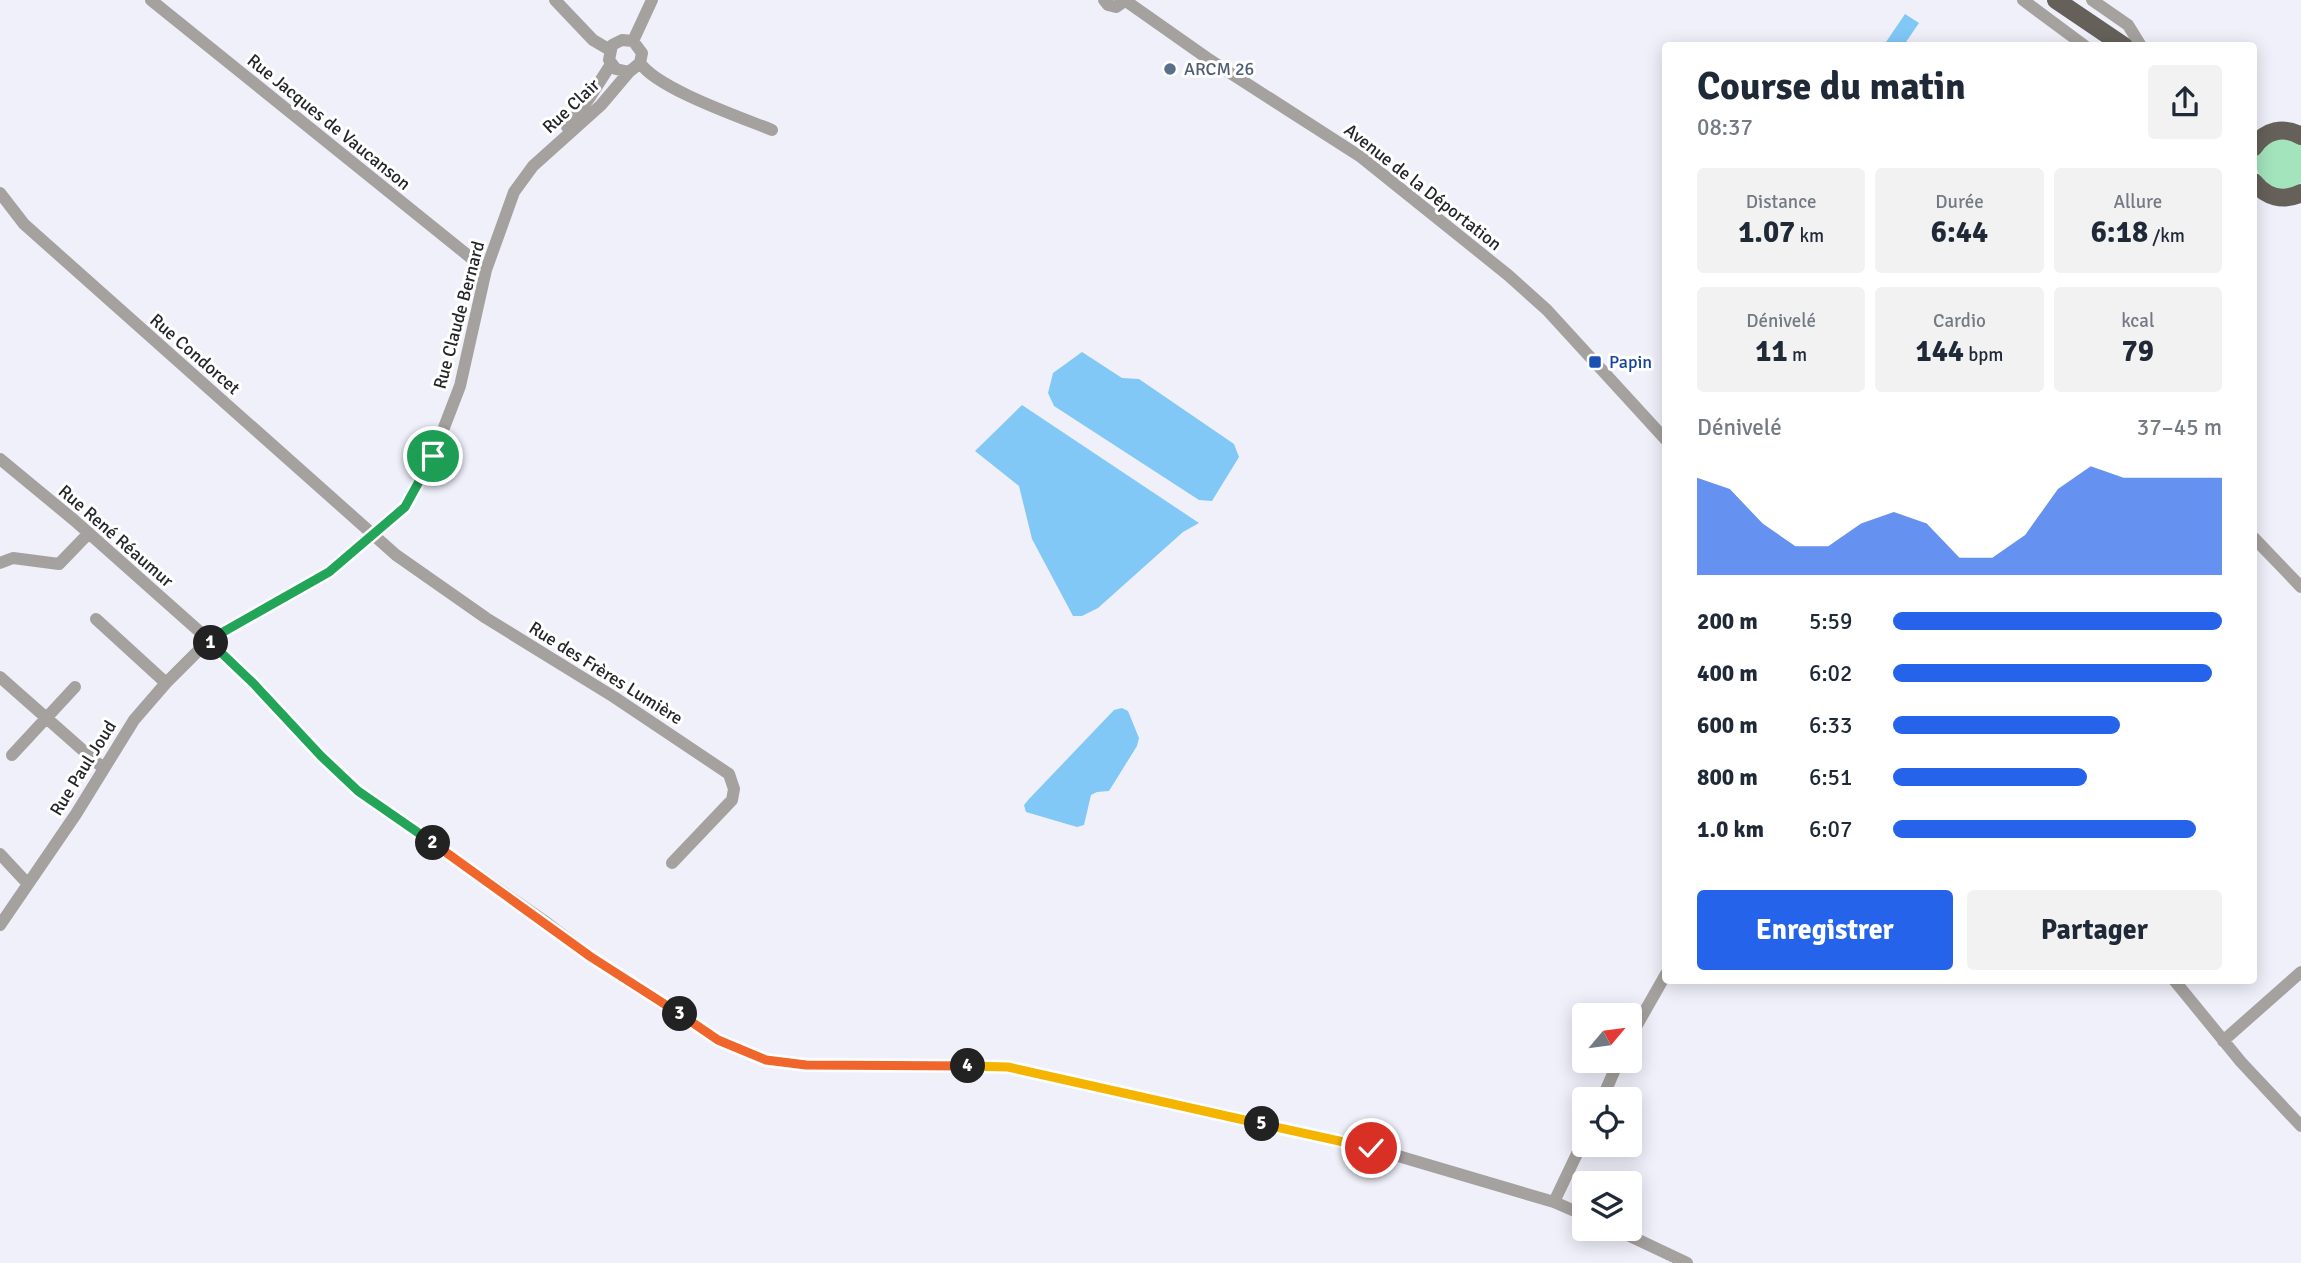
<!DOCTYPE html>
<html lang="fr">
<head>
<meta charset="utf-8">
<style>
	body { margin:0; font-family:Signika,sans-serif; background:#f2f2f3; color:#1f2937; height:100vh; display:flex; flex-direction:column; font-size:26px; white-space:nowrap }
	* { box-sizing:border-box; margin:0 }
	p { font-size:23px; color:#747a83 }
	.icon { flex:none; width:38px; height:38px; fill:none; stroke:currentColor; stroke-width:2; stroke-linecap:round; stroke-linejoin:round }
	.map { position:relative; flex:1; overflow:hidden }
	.drawer { position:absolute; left:1662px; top:42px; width:595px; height:942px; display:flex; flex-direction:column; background:#fff; border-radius:7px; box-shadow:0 4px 18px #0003 }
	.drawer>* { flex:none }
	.needle { width:46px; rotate:61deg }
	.fabs { position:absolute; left:1572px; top:1003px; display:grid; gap:14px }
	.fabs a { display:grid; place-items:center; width:70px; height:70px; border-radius:7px; background:#fff; box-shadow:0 4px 18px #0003; font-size:35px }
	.pin { position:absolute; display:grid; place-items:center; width:60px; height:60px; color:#fff; margin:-30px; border:4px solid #fff; border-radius:50%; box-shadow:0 2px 7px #0007 }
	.km { position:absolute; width:35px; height:35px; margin:-18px; border-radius:50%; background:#222; color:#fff; font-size:19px; line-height:35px; text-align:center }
	.round { display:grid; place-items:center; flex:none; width:74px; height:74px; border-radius:7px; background:#f2f2f3 }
	.overview { display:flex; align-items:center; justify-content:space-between; height:119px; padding:0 35px }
	h1 { font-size:38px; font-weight:700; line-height:52px }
	.stats { display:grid; grid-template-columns:repeat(3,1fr); gap:10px; height:119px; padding:7px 35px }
	.stats div { display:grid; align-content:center; border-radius:7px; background:#f2f2f3; text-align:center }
	.stats b { font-size:30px; font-weight:700 }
	.stats small { font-size:19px; font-weight:400 }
	.stats p { font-size:19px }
	.chart { height:196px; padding:14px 35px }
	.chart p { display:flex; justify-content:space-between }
	.chart svg { width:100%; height:126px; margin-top:7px; fill:#2563eb; opacity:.7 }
	.button { display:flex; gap:14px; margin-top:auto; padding:14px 35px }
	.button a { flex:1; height:80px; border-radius:7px; background:#2563eb; color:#fff; font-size:28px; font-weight:700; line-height:80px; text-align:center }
	.button a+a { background:#f2f2f3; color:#1f2937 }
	ul { padding:0 35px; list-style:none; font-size:23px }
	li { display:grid; grid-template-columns:112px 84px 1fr; align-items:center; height:52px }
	li i { height:18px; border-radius:9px; background:#2563eb }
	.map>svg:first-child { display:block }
	.grass { fill:#a3e4bd }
	.water { fill:#81c8f7 }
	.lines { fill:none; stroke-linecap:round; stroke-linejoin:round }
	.street { stroke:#a5a19e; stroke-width:12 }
	.primary { stroke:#65605a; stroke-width:18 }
	.split-1-casing { stroke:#fff; stroke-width:14 }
	.split-2-casing { stroke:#fff; stroke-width:14 }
	.split-3-casing { stroke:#fff; stroke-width:14 }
	.split-4-casing { stroke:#fff; stroke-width:14 }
	.split-5-casing { stroke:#fff; stroke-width:14 }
	.split-6-casing { stroke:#fff; stroke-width:14 }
	.split-1 { stroke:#22a559; stroke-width:9 }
	.split-2 { stroke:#22a559; stroke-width:9 }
	.split-3 { stroke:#f0652b; stroke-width:9 }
	.split-4 { stroke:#f0652b; stroke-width:9 }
	.split-5 { stroke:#f5b400; stroke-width:9 }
	.split-6 { stroke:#f5b400; stroke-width:9 }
	.service-dot { fill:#5c6f8a; stroke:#fff; stroke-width:2.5 }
	.transit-dot { fill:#1a4fb4; stroke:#fff; stroke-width:2.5 }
	.labels { text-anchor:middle; stroke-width:6; stroke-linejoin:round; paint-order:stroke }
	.service-label { font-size:18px; fill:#4e5e75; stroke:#fff; text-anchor:start }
	.street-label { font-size:18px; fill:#252629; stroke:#fff }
	.transit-label { font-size:18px; fill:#164399; stroke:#fff; text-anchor:start }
</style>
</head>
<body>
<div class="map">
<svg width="2301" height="1263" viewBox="0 0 2301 1263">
	<rect width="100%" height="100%" fill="#f0f0fb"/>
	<path class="grass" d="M2278,138L2295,141L2301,145V183C2275,203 2240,167 2263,146C2267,143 2273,140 2278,138Z"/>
	<path class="water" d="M1905,14L1919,23L1904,45H1884Z
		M1082,352L1122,378L1139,379L1234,444L1239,457L1212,501L1199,500L1054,406L1048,393L1053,373Z
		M1022,405L1199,523L1183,532L1098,608L1082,616H1073L1032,539L1019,486L975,451Z
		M1122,708L1128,711L1139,738L1137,746L1109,791L1097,792L1091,795L1084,825L1077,827L1026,812L1024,805L1029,799L1114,710Z"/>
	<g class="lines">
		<path class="street" d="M151,0L486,270
			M555,0L593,40L610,50
			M1104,0L1108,5L1116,7L1126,0
			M2023,0L2085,46
			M2092,0L2128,25L2141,46
			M1126,1L1207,58L1361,157L1508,275L1547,310L1666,440
			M633,41L652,0
			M640,63C658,89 740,117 772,130
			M567,127L590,97L611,64
			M0,193L24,224L396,555L486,618L614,697L729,774L734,789L732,800L672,863
			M0,459L74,520L209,640L253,683L321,756L358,791L547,923L591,957L718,1040L766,1060L806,1065L1008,1067L1371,1148L1554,1202L1584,1215
			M2254,538L2301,587
			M0,563L13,558L59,564L89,533
			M96,619L166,683
			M0,677L103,768
			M12,755L75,687
			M0,854L27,883
			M0,925L76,814L134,720L166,683L209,640L329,572L405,507L433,456L460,386L486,270L514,192L533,166L601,105L629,72L640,63L642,53L633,41L622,40L612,45L609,60L616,69L629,72
			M2174,980L2241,1062L2301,1126
			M1629,1039L1666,974
			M2223,1041L2301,972
			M1602,1099L1619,1060
			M1554,1202L1584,1139
			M1613,1228L1687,1263"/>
		<path class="primary" d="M2056,0L2124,46
			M2254,147C2265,130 2284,126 2301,136
			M2254,182C2266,197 2283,202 2301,193"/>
	</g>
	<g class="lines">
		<g class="split-1-casing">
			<path id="split-1" d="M211,643L209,640L329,572L405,507L433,456"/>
		</g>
		<g class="split-2-casing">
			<path id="split-2" d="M211,643L253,683L321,756L358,791L433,843"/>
		</g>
		<g class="split-3-casing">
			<path id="split-3" d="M433,843L591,957L680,1014"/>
		</g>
		<g class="split-4-casing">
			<path id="split-4" d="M680,1014L718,1040L766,1060L806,1065L968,1066"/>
		</g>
		<g class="split-5-casing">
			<path id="split-5" d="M968,1066L1008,1067L1262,1124"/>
		</g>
		<g class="split-6-casing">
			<path id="split-6" d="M1262,1124L1371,1148"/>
		</g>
		<use href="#split-1" class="split-1"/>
		<use href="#split-2" class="split-2"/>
		<use href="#split-3" class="split-3"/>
		<use href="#split-4" class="split-4"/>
		<use href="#split-5" class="split-5"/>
		<use href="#split-6" class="split-6"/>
	</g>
	<circle class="service-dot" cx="1170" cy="69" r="7"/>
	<rect class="transit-dot" x="1588" y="355" width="14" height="14" rx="3.5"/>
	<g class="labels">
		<g class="service-label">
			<text x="1184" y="75">ARCM 26</text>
		</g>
		<g class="street-label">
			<text transform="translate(571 106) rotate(-43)" y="6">Rue Clair</text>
			<text transform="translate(329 122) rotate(39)" y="6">Rue Jacques de Vaucanson</text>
			<text transform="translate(1423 187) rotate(38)" y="6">Avenue de la Déportation</text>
			<text transform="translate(459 315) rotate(-75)" y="6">Rue Claude Bernard</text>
			<text transform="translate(195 354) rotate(41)" y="6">Rue Condorcet</text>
			<text transform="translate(116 536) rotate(41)" y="6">Rue René Réaumur</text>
			<text transform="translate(606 673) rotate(32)" y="6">Rue des Frères Lumière</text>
			<text transform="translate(83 768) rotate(-58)" y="6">Rue Paul Joud</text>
		</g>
		<g class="transit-label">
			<text x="1609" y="368">Papin</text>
		</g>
	</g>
</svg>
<div class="fabs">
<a><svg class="needle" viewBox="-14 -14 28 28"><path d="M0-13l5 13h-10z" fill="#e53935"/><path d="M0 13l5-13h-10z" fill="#747a83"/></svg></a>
<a><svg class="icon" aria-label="locate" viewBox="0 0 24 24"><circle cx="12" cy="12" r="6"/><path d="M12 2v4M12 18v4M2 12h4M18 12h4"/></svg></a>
<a><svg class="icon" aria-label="layers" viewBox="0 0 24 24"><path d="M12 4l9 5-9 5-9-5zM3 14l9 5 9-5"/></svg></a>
</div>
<div class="pin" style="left:433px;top:456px;background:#1e9e55"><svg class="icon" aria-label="arrive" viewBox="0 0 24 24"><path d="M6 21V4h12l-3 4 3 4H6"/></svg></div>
<div class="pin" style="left:1371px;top:1148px;background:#d93025"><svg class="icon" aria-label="check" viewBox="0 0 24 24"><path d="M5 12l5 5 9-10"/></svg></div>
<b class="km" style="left:211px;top:643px">1</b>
<b class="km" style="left:433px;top:843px">2</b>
<b class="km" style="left:680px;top:1014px">3</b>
<b class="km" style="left:968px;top:1066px">4</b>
<b class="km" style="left:1262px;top:1124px">5</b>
<section class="drawer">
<div class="overview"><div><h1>Course du matin</h1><p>08:37</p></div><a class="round"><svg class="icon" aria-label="share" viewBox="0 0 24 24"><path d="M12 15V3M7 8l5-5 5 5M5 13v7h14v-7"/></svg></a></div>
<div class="stats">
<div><p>Distance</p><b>1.07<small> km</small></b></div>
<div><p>Durée</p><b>6:44</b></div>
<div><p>Allure</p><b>6:18<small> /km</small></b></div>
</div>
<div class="stats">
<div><p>Dénivelé</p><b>11<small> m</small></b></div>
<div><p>Cardio</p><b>144<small> bpm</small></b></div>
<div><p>kcal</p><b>79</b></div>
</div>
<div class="chart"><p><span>Dénivelé</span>37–45 m</p>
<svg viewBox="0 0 160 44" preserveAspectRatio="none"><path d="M0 44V10L10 14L20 26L30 34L40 34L50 26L60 22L70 26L80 38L90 38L100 30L110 14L120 6L130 10L140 10L150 10L160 10V44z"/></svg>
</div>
<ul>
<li><b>200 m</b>5:59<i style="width:100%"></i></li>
<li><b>400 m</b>6:02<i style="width:97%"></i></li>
<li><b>600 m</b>6:33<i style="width:69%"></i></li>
<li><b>800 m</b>6:51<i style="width:59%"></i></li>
<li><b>1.0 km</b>6:07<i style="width:92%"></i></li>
</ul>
<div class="button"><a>Enregistrer</a><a>Partager</a></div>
</section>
</div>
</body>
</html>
